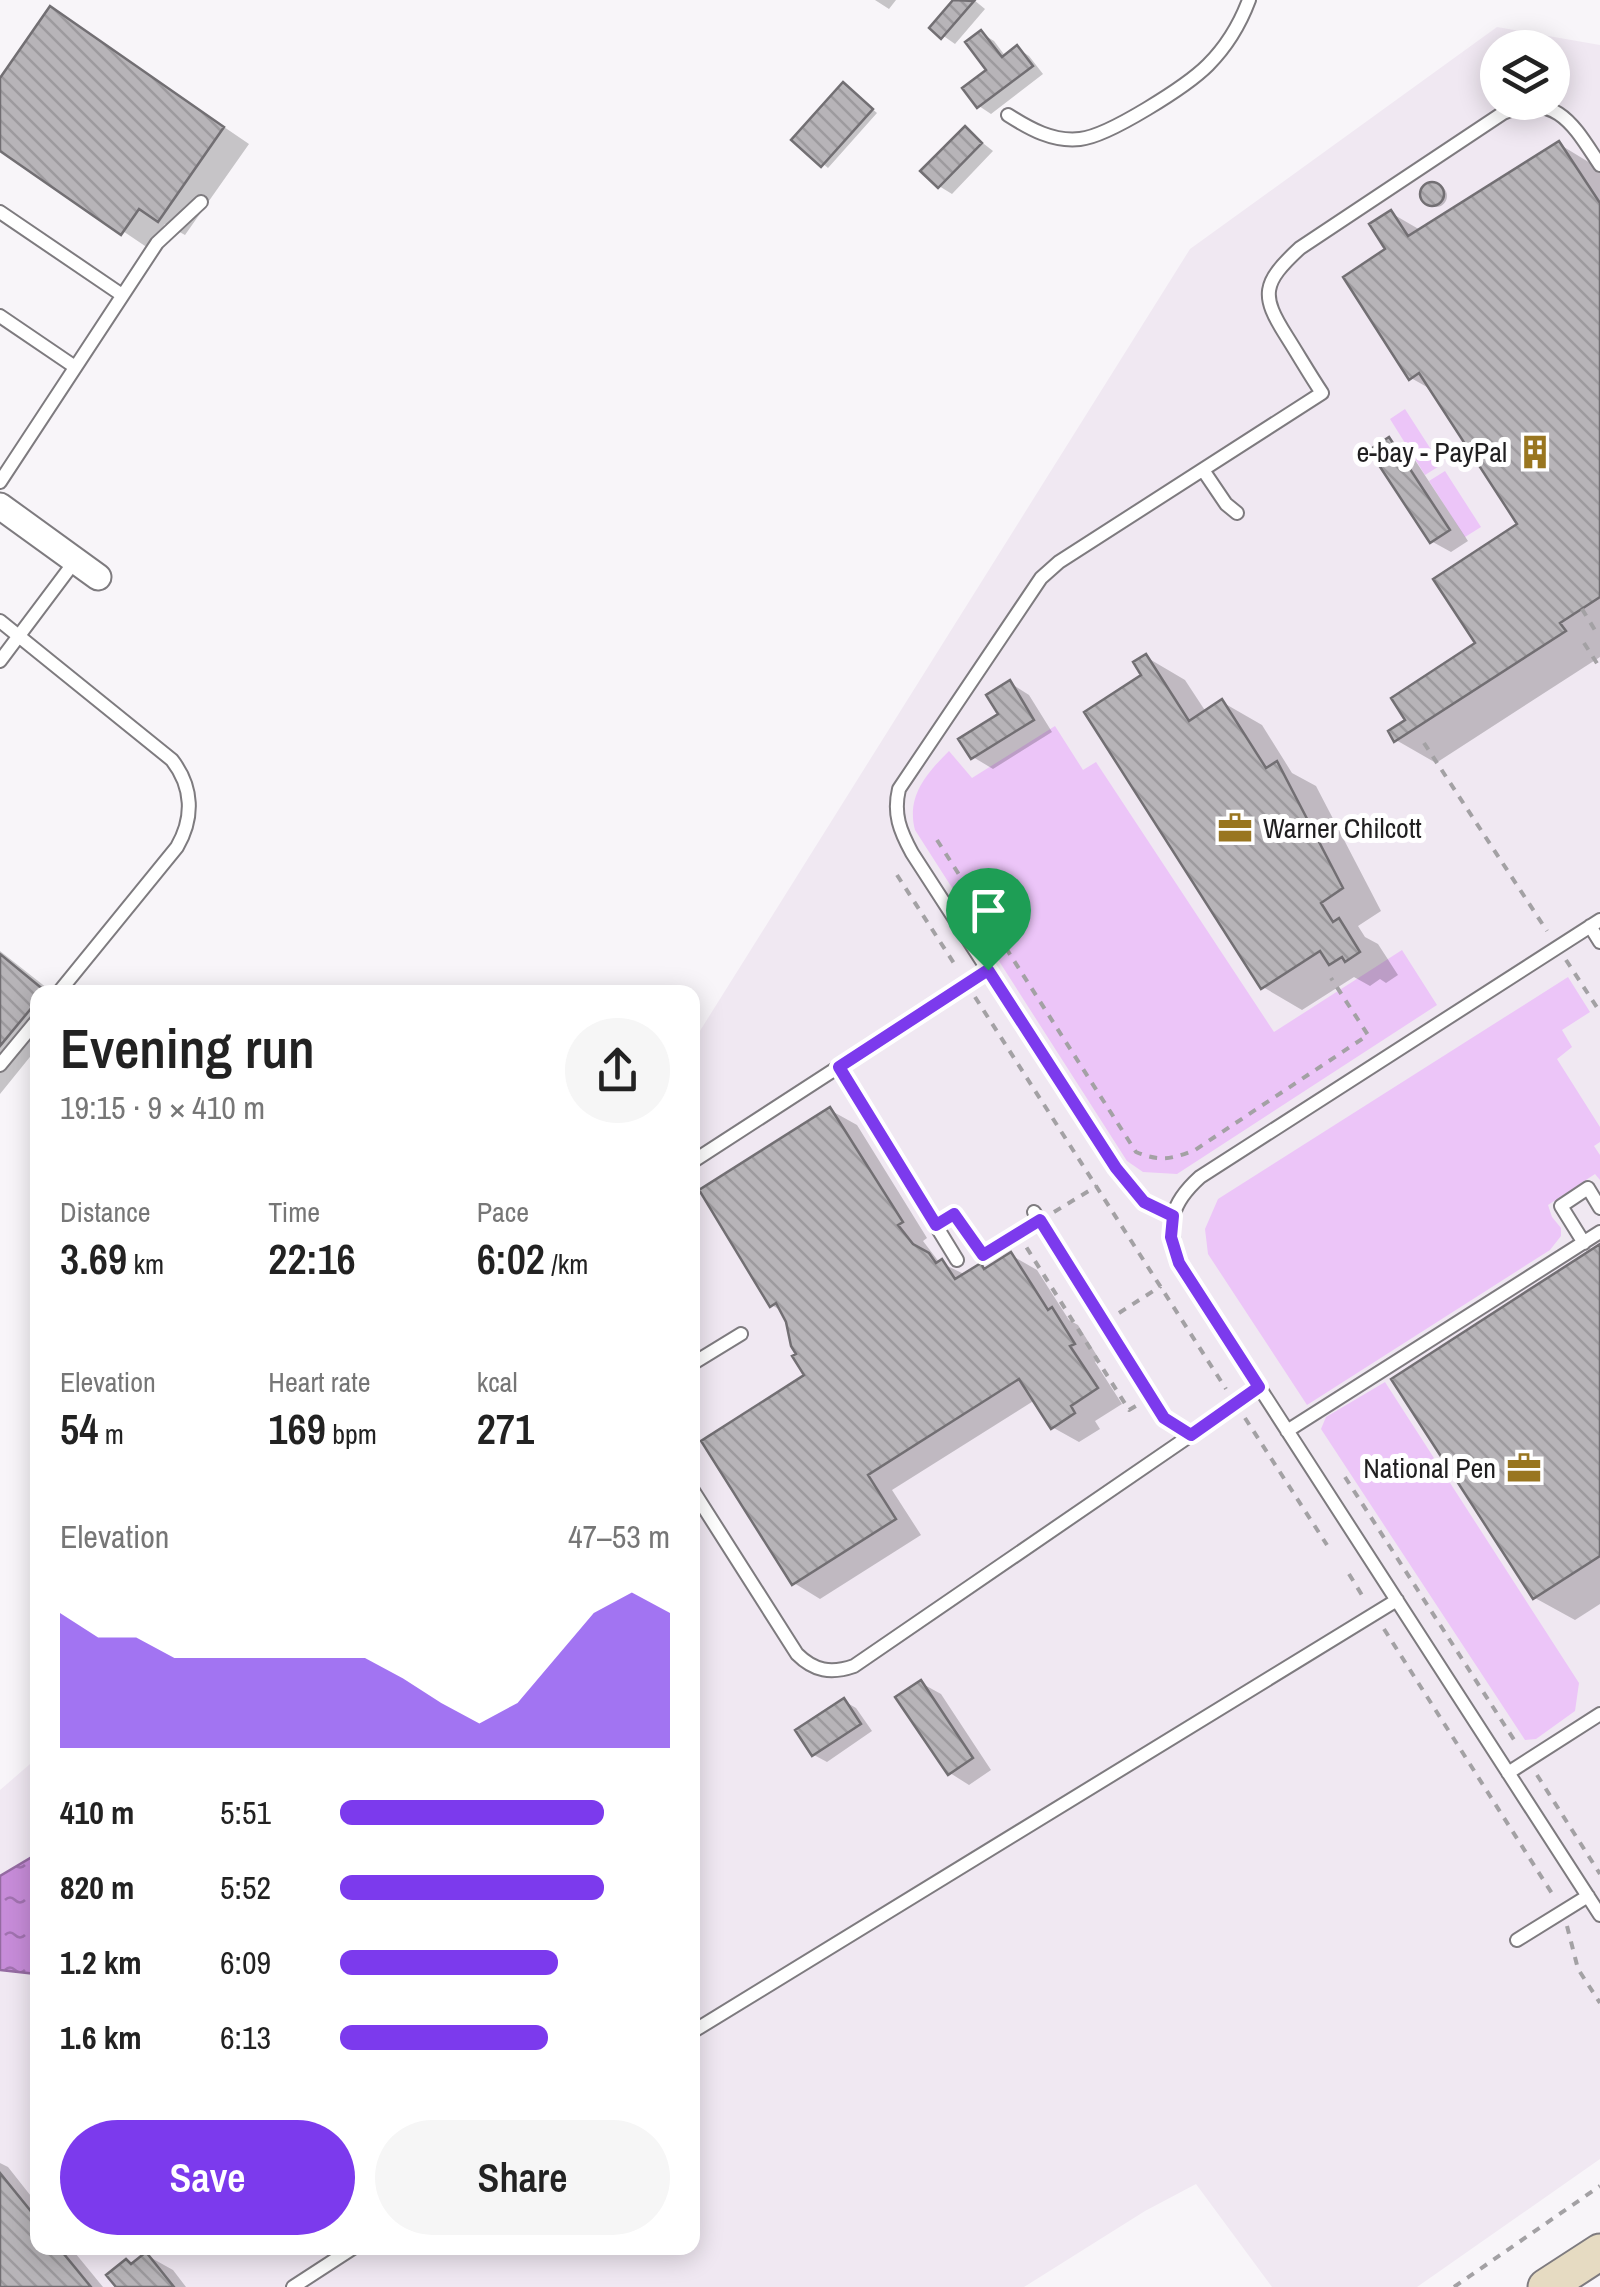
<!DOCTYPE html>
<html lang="en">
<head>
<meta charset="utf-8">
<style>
	body { margin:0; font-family:"Archivo Narrow",sans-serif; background:#f6f6f6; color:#222; height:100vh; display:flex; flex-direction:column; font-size:38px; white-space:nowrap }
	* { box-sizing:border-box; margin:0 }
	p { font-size:32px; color:#767676 }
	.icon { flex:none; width:55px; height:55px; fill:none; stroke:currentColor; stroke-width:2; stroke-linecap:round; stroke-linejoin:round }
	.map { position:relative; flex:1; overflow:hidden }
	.panel { position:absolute; left:30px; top:985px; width:670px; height:1270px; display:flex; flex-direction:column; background:#fff; border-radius:20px; box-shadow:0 5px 25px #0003 }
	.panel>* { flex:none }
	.tools { position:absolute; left:1480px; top:30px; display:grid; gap:20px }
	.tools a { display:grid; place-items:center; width:90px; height:90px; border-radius:50%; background:#fff; box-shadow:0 5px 25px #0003; font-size:50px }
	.pin { position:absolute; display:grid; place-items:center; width:85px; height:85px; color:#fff; margin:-102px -42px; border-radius:50% 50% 50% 0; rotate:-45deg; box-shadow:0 0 10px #0007 }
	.pin .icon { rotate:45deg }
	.round { display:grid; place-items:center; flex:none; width:105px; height:105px; border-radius:52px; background:#f6f6f6 }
	.headline { display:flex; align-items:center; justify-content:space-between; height:170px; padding:0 30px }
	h1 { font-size:55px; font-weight:600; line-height:75px }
	.stats { display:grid; grid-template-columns:repeat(3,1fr); gap:15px; height:170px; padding:10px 30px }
	.stats div { display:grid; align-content:center }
	.stats b { font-size:42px; font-weight:600 }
	.stats small { font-size:28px; font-weight:400 }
	.stats p { font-size:28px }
	.chart { height:280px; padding:20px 30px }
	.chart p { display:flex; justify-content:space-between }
	.chart svg { width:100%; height:180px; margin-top:10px; fill:#7c3aed; opacity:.7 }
	.primary-button { display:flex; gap:20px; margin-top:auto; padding:20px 30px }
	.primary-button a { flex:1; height:115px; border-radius:60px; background:#7c3aed; color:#fff; font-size:40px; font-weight:600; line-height:115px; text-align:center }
	.primary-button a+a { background:#f6f6f6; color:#222 }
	ul { padding:0 30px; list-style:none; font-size:32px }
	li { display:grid; grid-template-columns:160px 120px 1fr; align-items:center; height:75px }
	li i { height:25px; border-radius:12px; background:#7c3aed }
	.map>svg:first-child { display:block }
	.built { fill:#f0e8f2; fill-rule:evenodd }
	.grass { fill:#ecc5f8 }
	.water { fill:url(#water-ripples); stroke:#956ba2; stroke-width:2.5 }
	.shadow { fill:#0003 }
	.building { fill:url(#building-back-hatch); stroke:#726f73; stroke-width:2.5 }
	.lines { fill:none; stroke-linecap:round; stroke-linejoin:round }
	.lane-casing { stroke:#7e7b7f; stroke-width:16 }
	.street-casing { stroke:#7e7b7f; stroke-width:29 }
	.secondary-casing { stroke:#7e7b7f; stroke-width:39 }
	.path { stroke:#a3a1a4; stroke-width:4; stroke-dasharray:8 8; stroke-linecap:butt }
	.lane { stroke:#fff; stroke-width:12 }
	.street { stroke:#fff; stroke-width:25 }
	.secondary { stroke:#e6dbc2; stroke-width:35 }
	.route-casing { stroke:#fff; stroke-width:20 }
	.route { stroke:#7c3aed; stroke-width:12 }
	.labels { text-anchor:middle; stroke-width:10; stroke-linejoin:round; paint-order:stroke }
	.poi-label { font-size:28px; fill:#201f20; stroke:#fff; text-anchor:end }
</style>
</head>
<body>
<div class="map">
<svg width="1600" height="2287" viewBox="0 0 1600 2287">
	<defs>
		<pattern id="water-ripples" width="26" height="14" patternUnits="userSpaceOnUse" patternTransform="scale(2.5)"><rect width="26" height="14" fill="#c78cd9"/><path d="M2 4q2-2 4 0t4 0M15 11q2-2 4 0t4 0" fill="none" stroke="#a172b0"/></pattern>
		<pattern id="building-back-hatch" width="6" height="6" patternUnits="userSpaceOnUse" patternTransform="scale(2.5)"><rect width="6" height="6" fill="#b7b4b8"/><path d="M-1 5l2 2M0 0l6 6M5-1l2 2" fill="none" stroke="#9d9a9e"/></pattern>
	</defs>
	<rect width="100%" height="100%" fill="#f8f5f9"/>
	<path class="built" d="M1497,27L1600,45V2159L1417,2287H1272L1196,2184L1145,2211L1024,2287H0V1790L37,1758L38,2248H692L693,1042L1190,249ZM1498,48H1552V102H1498Z"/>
	<path class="grass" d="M1405,409L1441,465L1425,475L1390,419Z
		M1445,471L1481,527L1465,537L1429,481Z
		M1055,726L1083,770L1096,762L1274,1032L1402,950L1437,1005L1177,1174L1143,1172L1127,1161L915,830C906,796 927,773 949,751L972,778Z
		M1568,977L1590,1012L1562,1030L1572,1047L1557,1059L1600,1127V1142L1594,1146L1600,1155V1180L1595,1174L1548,1205L1552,1217L1561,1228V1236L1550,1250L1307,1405L1208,1254L1205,1229L1218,1199Z
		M1385,1382L1579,1683L1575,1711L1536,1739L1525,1740L1321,1429L1326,1417Z"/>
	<path class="water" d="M37,1854V1974L0,1970V1876Z"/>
	<path class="shadow" d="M875,0H896L889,9Z
		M956,0H974L985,9L955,44L932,28Z
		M51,9L249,144L185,235L165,224L148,248L0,148V83Z
		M981,33L994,41L1006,57L1017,48L1029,56L1043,74L991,114L979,106L990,70Z
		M848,88L877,113L828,168L794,140Z
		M965,129L993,151L952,194L939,186Z
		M1559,144L1600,169V657L1436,763L1396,740L1409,720L1478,644L1521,525L1434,391L1411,378L1389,250L1391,213L1422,231Z
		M1425 196a11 11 0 1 1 22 0a11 11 0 1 1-22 0Z
		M1389,440L1409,451L1468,541L1451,552L1431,541Z
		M1146,657L1185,680L1206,712L1222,702L1262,725L1292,773L1316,786L1381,911L1358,926L1365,937L1378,944L1398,975L1386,983L1380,979L1370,986L1354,977L1302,1010L1263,987L1145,676Z
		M1010,683L1029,695L1052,732L993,769L973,757L1002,715Z
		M0,951L52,992H38V1047L0,1094Z
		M830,1110L857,1125L927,1238L923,1241L939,1262L966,1275L981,1266L987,1270L1011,1255L1037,1270L1069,1320L1078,1325L1099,1359L1095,1362L1122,1404L1095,1421L1100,1429L1079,1442L1052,1427L1035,1400L892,1490L921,1535L820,1599L794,1583L807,1376L783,1312L772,1305Z
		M1600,1247V1604L1575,1620L1535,1598Z
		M921,1683L941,1694L991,1770L969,1785L950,1773Z
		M844,1701L856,1708L872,1731L827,1762L814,1755L798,1731Z
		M0,2163L8,2167L38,2205V2248H71L103,2287H0Z
		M146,2255L173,2270L186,2287H119L133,2265Z"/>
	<path class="building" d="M953,0L974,1L941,39L929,28Z
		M50,6L224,127L158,222L139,209L121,235L0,151V78Z
		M981,30L1002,57L1017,45L1033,66L977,108L962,88L986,70L965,42Z
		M843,82L873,109L821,167L791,140Z
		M965,126L982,143L938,188L920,171Z
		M1559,141L1600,203V597L1560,623L1566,631L1394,742L1388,731L1405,720L1391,698L1475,643L1433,579L1517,524L1419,373L1409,380L1343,277L1385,249L1369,224L1391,210L1408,236Z
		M1420 194a12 12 0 1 1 24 0a12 12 0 1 1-24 0Z
		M1389,437L1450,530L1430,543L1369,450Z
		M1146,654L1189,721L1222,699L1266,768L1277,761L1343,888L1321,903L1333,922L1339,918L1360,952L1345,962L1342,957L1329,965L1320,951L1261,989L1084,712L1141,675L1133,662Z
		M1010,680L1034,720L971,759L958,739L998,714L986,695Z
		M0,954L45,991L38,992V1000L0,1046Z
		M830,1107L903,1222L898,1225L913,1244L929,1253L936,1263L942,1259L955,1279L981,1263L984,1269L1011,1252L1048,1310L1052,1307L1075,1344L1070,1346L1098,1388L1071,1406L1075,1413L1051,1429L1019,1379L868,1475L896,1519L792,1585L701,1441L804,1375L792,1356L796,1354L791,1346L786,1322L776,1303L770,1307L699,1190Z
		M1600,1244V1556L1533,1599L1391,1379Z
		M921,1680L973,1758L948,1775L895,1697Z
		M844,1698L861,1724L812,1756L795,1730Z
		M0,2173L38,2220V2248H59L91,2287H0Z
		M146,2252L174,2287H116L106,2275L126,2259L131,2264Z"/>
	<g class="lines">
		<g class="lane-casing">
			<path id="lane" d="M1008,115C1030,129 1053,142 1080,139C1109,136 1187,86 1208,65C1226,47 1240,24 1249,0
				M0,212L122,295
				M0,316L75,367
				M1203,470L1226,504L1237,513
				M0,482L157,243L201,202
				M0,621L172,760C193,787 194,818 177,847L59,992
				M0,661L75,561
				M1600,920L1200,1177C1169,1205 1167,1224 1179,1263L1600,1915
				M1590,926L1600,942
				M0,1065L38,1019
				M839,1067L957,1260
				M692,1162L988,970
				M1034,1212L1165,1418L1191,1435L1259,1387
				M1173,1215L1144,1202L1116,1168L912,853C900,831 893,814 899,789L1041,578L1059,562L1322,393C1310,375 1299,356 1287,337C1260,295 1262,283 1300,248L1503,113C1557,91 1574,126 1600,165
				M1584,1243L1561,1206L1588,1188L1600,1208
				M692,1364L741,1334
				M1287,1431L1600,1232
				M692,1489L797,1654C814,1671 831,1674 854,1666L1191,1435
				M1508,1773L1600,1714
				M1517,1940L1588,1896
				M692,2032L1397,1600
				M293,2287L353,2248"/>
		</g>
		<g class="street-casing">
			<path id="street" d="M0,506L98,577"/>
		</g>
		<g class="secondary-casing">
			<path id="secondary" d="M1546,2287L1600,2252"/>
		</g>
		<path class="path" d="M1582,609L1598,635
			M1584,643L1600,668
			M1424,743L1547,931
			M937,840L1136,1152C1160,1162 1172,1159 1195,1150L1368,1035L1331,978
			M897,875L957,968
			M1566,960L1600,1012
			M975,997L1226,1389
			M1054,1212L1097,1186
			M952,1215L983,1255L1020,1232
			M1018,1234L1129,1410L1139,1404
			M1119,1313L1161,1286
			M1245,1418L1327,1545
			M1345,1477L1518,1746
			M1349,1574L1365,1600
			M1384,1629L1553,1895
			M1537,1775L1600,1874
			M1567,1926L1578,1969L1600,2003
			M1454,2287L1600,2186"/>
		<use href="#lane" class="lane"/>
		<use href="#street" class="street"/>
		<use href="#secondary" class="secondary"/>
	</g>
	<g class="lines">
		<g class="route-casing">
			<path id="route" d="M988,970L1116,1168L1144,1202L1173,1216L1171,1237L1179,1263L1259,1387L1191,1435L1164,1418L1040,1220L983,1255L954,1214L936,1225L839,1067Z"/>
		</g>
		<use href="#route" class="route"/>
	</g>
	<defs>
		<g id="building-bare" transform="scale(2.7)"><path d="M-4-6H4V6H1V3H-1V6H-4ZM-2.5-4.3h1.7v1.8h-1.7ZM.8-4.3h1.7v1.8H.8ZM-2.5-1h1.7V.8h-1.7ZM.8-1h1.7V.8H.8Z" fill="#997620" stroke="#fff" stroke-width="2.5" paint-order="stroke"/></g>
		<g id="office-bare" transform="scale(2.7)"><path d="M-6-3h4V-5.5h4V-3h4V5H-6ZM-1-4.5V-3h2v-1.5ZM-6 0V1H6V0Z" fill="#997620" stroke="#fff" stroke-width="2.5" paint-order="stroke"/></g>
	</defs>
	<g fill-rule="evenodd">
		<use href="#building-bare" x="1535" y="452"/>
		<use href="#office-bare" x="1235" y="828"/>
		<use href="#office-bare" x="1524" y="1468"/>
	</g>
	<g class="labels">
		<g class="poi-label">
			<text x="1507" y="462">e-bay - PayPal</text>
			<text x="1263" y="838" text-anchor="start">Warner Chilcott</text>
			<text x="1496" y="1478">National Pen</text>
		</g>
	</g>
</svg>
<div class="tools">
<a><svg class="icon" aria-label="layers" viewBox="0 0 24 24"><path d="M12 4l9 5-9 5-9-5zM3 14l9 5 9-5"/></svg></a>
</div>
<div class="pin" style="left:988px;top:970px;background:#1e9e55"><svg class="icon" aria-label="arrive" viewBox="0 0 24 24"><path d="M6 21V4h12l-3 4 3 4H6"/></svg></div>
<section class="panel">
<div class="headline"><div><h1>Evening run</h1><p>19:15 · 9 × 410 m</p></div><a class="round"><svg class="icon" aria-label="share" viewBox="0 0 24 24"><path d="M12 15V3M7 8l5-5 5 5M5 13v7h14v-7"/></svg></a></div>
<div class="stats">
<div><p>Distance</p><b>3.69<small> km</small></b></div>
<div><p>Time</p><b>22:16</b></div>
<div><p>Pace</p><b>6:02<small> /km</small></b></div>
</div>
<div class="stats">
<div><p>Elevation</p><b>54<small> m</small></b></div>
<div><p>Heart rate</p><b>169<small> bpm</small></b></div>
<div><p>kcal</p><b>271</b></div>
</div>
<div class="chart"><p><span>Elevation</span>47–53 m</p>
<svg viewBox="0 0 160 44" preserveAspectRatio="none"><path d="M0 44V11L10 17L20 17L30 22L40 22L50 22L60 22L70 22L80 22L90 27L100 33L110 38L120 33L130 22L140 11L150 6L160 11V44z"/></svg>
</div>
<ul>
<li><b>410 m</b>5:51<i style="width:80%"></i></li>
<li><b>820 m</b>5:52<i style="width:80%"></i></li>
<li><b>1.2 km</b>6:09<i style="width:66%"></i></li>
<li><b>1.6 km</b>6:13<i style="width:63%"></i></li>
</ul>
<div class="primary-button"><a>Save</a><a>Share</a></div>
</section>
</div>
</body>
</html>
